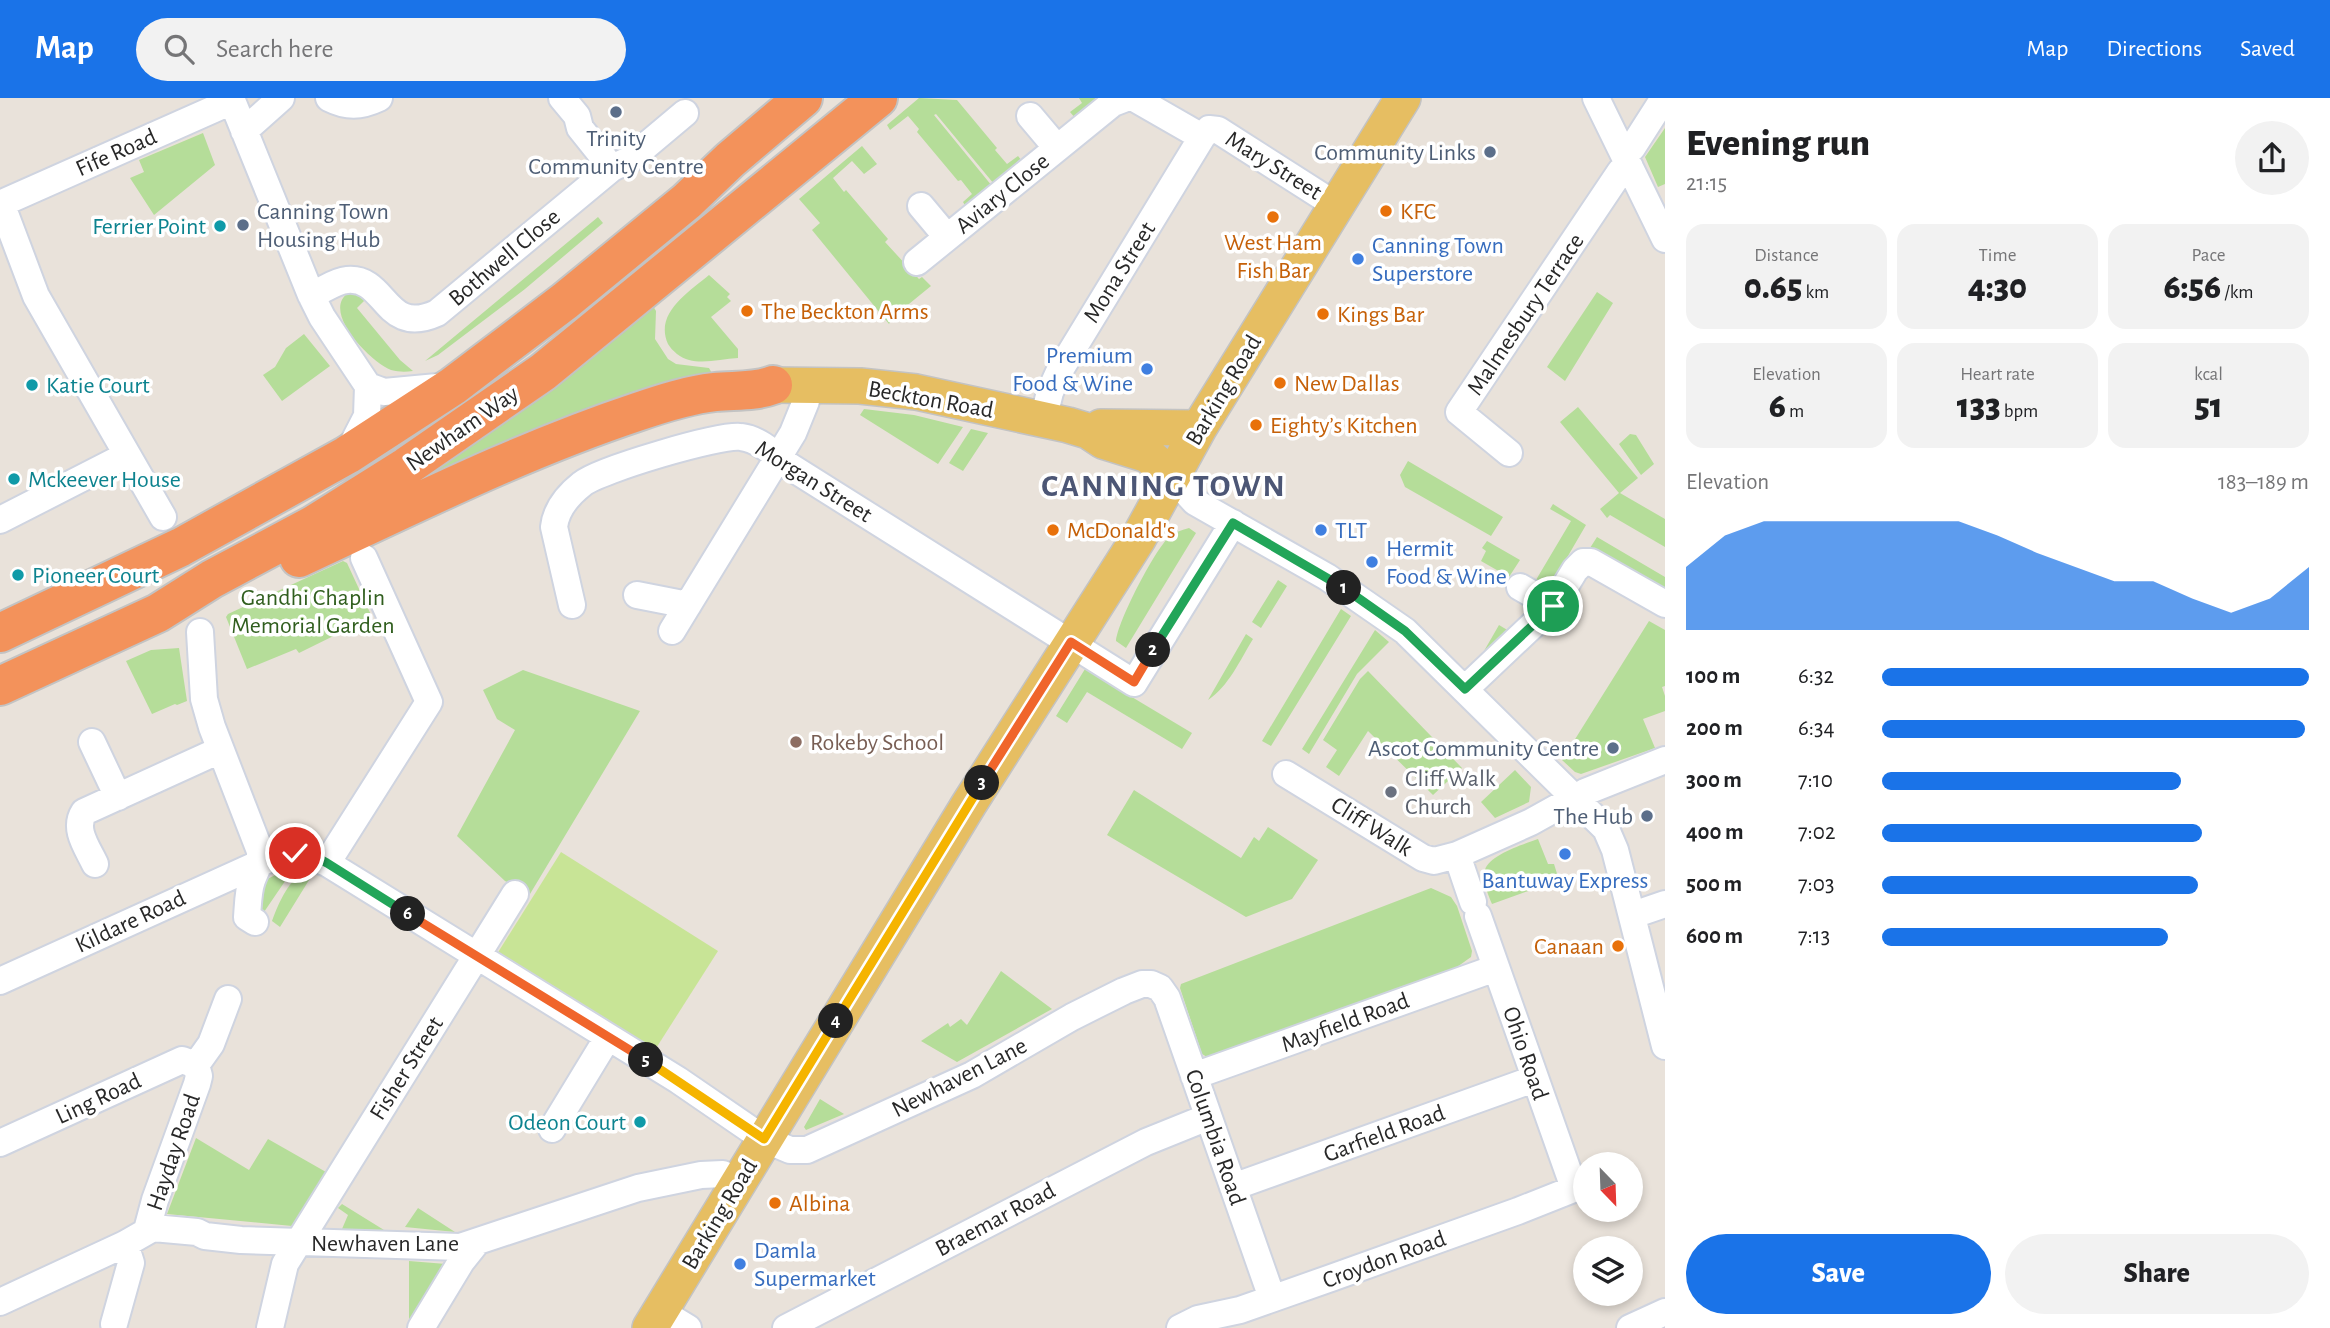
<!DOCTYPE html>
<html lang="en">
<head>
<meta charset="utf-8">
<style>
	body { margin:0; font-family:"Alegreya Sans",sans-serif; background:#f2f2f2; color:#202124; height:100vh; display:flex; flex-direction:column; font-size:26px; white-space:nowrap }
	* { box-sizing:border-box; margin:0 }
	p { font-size:23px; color:#757577 }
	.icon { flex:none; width:38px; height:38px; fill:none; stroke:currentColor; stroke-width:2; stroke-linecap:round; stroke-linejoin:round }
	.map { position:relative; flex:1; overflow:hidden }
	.drawer { display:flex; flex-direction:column; background:#fff; width:665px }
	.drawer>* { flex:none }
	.needle { width:46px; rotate:157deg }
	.tools { position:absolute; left:1573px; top:1054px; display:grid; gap:14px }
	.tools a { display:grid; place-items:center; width:70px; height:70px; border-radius:50%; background:#fff; box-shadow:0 4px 10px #0003; font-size:35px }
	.pin { position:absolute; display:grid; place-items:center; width:60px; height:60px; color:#fff; margin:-30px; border:4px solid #fff; border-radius:50%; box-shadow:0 2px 7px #0007 }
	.km { position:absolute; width:35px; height:35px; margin:-18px; border-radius:50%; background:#222; color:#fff; font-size:19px; line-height:35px; text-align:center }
	.round { display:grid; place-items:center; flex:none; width:74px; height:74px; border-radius:37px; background:#f2f2f2 }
	.summary { display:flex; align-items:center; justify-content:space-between; height:119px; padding:0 21px }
	h1 { font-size:38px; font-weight:800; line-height:52px }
	.stats { display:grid; grid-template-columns:repeat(3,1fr); gap:10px; height:119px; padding:7px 21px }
	.stats div { display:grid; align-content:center; border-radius:18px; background:#f2f2f2; text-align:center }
	.stats b { font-size:35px; font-weight:800 }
	.stats small { font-size:19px; font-weight:400 }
	.stats p { font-size:19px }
	.chart { height:196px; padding:14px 21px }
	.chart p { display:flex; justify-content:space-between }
	.chart svg { width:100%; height:126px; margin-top:7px; fill:#1a73e8; opacity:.7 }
	.action { display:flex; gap:14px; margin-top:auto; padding:14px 21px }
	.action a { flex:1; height:80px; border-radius:42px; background:#1a73e8; color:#fff; font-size:28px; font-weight:800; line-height:80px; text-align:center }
	.action a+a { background:#f2f2f2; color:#202124 }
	ul { padding:0 21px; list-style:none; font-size:23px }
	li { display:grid; grid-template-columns:112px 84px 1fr; align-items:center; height:52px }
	li i { height:18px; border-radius:9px; background:#1a73e8 }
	header { display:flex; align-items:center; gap:42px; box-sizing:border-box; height:98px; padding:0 35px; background:#1a73e8; color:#fff }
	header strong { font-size:33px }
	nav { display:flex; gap:38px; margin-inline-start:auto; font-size:24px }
	.search { width:490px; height:63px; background:#f2f2f2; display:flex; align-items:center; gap:18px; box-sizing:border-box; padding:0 24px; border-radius:38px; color:#757577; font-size:26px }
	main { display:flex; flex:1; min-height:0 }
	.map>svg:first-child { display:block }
	.green { fill:#b5dd99 }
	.pitch { fill:#c8e496 }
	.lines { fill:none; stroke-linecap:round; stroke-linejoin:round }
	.minor-casing { stroke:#cfd4e0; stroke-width:30 }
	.major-casing { stroke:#c3c3c3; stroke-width:38 }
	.highway-casing { stroke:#c3c3c3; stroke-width:42 }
	.minor { stroke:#fff; stroke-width:26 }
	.major { stroke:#e6be62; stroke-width:35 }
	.highway { stroke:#f3925b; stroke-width:38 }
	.split-1-casing { stroke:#fff; stroke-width:14 }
	.split-2-casing { stroke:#fff; stroke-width:14 }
	.split-3-casing { stroke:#fff; stroke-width:14 }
	.split-4-casing { stroke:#fff; stroke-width:14 }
	.split-5-casing { stroke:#fff; stroke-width:14 }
	.split-6-casing { stroke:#fff; stroke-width:14 }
	.split-7-casing { stroke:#fff; stroke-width:14 }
	.split-1 { stroke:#22a559; stroke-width:9 }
	.split-2 { stroke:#22a559; stroke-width:9 }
	.split-3 { stroke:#f0652b; stroke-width:9 }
	.split-4 { stroke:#f5b400; stroke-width:9 }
	.split-5 { stroke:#f5b400; stroke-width:9 }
	.split-6 { stroke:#f0652b; stroke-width:9 }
	.split-7 { stroke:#22a559; stroke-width:9 }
	.service-dot { fill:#5c6f8a; stroke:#fff; stroke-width:2.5 }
	.food-dot { fill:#e8710a; stroke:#fff; stroke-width:2.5 }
	.culture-dot { fill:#0f9aa8; stroke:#fff; stroke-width:2.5 }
	.shop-dot { fill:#3f7fe0; stroke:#fff; stroke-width:2.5 }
	.education-dot { fill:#8d6e63; stroke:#fff; stroke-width:2.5 }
	.worship-dot { fill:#6b7280; stroke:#fff; stroke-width:2.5 }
	.labels { text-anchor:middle; stroke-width:7; stroke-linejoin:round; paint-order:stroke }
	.service-label { font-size:24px; fill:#4e5e75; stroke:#fff; text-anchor:end }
	.street-label { font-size:24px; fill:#282828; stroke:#fff }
	.food-label { font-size:24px; fill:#c56008; stroke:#fff; text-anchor:start }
	.culture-label { font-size:24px; fill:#0d838f; stroke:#fff; text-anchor:start }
	.shop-label { font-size:24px; fill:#366cbe; stroke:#fff; text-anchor:start }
	.park-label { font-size:24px; fill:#305e1e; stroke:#fff }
	.education-label { font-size:24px; fill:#785e54; stroke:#fff; text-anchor:start }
	.worship-label { font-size:24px; fill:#5b616d; stroke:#fff; text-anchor:start }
	.district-label { font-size:32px; font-weight:bold; letter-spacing:2px; fill:#4c5675; stroke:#fff }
</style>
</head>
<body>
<header>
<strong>Map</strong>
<div class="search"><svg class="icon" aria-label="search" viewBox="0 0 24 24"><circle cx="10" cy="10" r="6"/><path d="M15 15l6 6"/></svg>Search here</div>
<nav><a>Map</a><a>Directions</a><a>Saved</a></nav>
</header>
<main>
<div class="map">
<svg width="1665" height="1230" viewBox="0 0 1665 1230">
	<rect width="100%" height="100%" fill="#e9e2da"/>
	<path class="green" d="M919,0L957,2L997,50L995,52L1007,66L1018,58L1022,63L994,86L936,16L934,17L992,88L966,109L963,104L972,96L961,82L958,83L917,34L919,31L908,18L890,32L887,27Z
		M1079,0H1101L1076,21L1070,14L1082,5Z
		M1665,30V86L1658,89L1645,59Z
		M616,34L621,41L625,38L631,45C621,53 613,52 605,43Z
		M203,35L215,67L154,117L130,80L144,74L139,62Z
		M862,48L877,66L864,76L852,63L833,80L844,94L846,92L888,141L885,144L919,181L922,179L931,188L893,219L889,226L812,132L820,125L799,101Z
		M598,119L603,125L525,191L438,257L425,263Z
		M709,177L730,196L727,199L731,203L711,219L738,251V260C722,261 704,266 689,262C681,260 672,253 668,246C654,215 689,194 709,177Z
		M1597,194L1613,205L1565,283L1547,269Z
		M348,195L358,196L365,202L357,210L400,262L413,273C405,274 399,274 391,272C371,264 321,214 348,195Z
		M653,208L656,213L655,241L668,261L676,266L709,270L714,279L391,403C482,341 569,281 653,208Z
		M304,236L330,268L282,303L263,277L275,269L286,250Z
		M1578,309L1638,380L1620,395L1665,421V449L1610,417L1607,420L1600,411L1619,395L1560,324Z
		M864,311L914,317L963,329L938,366L860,317Z
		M971,331L988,335L963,373L949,365Z
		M1630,336L1636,337L1654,366L1641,377L1619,346Z
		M1408,363L1503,419L1491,438L1405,389L1400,377Z
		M1553,406L1586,427L1544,499L1530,492L1571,423L1550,411Z
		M1189,430L1196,435L1126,550L1116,543C1118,523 1154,453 1169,439C1173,434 1183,432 1189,430Z
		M1597,439L1665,479V494L1590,450Z
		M1487,443L1520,462L1509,479L1481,463L1486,453L1482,450Z
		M343,463L347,465L372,519L299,555L296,551L247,571L226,519L228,516Z
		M1278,482L1287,488L1261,530L1252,524Z
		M1341,511L1351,518L1271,648L1262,643Z
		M1649,523L1665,532V588L1662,589L1665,598V613L1643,621L1655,650L1581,676L1575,674L1562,662Z
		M1499,527L1509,533L1486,555L1484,553Z
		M1375,532L1389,544L1357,576L1309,656L1302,651Z
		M1246,536L1253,541C1240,562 1229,588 1208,602Z
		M179,550L187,603L177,607L175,606L152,616L126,563L151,552Z
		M1085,571L1192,635L1182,651L1087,594L1067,625L1056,618Z
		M523,572L640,613L530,796L505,783L457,738L515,632L497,621L483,592Z
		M1368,573L1462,670L1433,697L1368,633L1339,678L1326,669L1337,652L1323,642L1360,581Z
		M1515,672L1531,689L1529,704L1495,720L1481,704Z
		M1134,692L1241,760L1254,739L1259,743L1268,729L1318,762L1292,801L1246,819L1107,737Z
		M1538,741L1548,766H1554L1559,782L1492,806C1488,796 1482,783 1485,772C1489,757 1524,746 1538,741Z
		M292,769L294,770L264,814L258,818L261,784Z
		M307,772L314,774L280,829L272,823C279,804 289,781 307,772Z
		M1431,790L1451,799L1457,808L1472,853L1471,859L1457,869L1207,959L1202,956L1180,890L1181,886Z
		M1001,873L1052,911L957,964L921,943L948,925L950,929L961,921L967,927Z
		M820,1001L844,1016L806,1032L804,1029Z
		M196,1040L249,1072L268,1041L326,1074L292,1128L167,1116Z
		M342,1106L384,1132L342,1131L348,1117L338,1110Z
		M418,1110L455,1134L405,1129Z
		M409,1163L446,1166L409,1229Z"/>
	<path class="pitch" d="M561,754L718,853L653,955L497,856Z"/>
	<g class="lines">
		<g class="minor-casing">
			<path id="minor" d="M231,0L311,197L322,219L368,288L384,294L448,288
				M329,0C347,9 360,9 379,0
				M562,0L577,18L580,30L612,70
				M1134,0L1202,39
				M1596,0L1665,141
				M1030,18L1057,50
				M244,33L281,0
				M1623,54L1632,50L1664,0
				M1,105L36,198L163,419
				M0,106L232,3
				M921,108L947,139
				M917,164L1113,5L1126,0
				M311,197C322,193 335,183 347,182C387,178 384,239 437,215L612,70L629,62L685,15
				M1043,322L1050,294L1060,272L1202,39L1209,31L1218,32L1337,108
				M348,355L367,318L368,288
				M1509,355L1459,314L1620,74L1630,69
				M1172,379L1195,404L1327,479L1405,533L1606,731L1615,752L1665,948
				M0,422L127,357
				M1520,489L1553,508
				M637,497L688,507
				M572,507L554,429C556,411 568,397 582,386C599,372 720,336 741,339C759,341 773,355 786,366L1134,585L1233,425
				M672,533L793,335L806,303V286
				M200,534L204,601L212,629L260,753C261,765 256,771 252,782C248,793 248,807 247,819L255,824
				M1465,591L1553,508L1575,472L1583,464H1591L1665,506
				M92,644L118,699
				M1286,676L1423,760L1434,763L1457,757L1531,724L1585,694L1665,662
				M1457,757L1473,804
				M327,765L429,604L364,460
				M95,766C87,749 73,731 84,714L220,652
				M1633,817L1665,806
				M1478,818L1574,1090
				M0,883L278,757L305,756L327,765L678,982L764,1041L790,1052H807L972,977L1072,919L1124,893L1142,886H1151L1160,890L1167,900L1272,1200
				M1194,978L1496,870
				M552,1031L608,939
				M0,1045L182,962L196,967
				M1233,1089L1534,981
				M147,1132L155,1102L197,986L199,978L196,967L211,946L228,901
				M0,1204L125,1146L153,1130L197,1134L205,1138L241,1142L460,1149L638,1090L701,1077L723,1076L738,1084
				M660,1213L688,1230
				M114,1226L131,1165L125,1146
				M270,1230L285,1166L515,796
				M421,1230L461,1164L477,1144
				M786,1230L1146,1044L1208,1019
				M1180,1230L1198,1221L1240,1212L1331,1180L1518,1113L1586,1086
				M1630,1230L1665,1214"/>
		</g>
		<g class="major-casing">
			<path id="major" d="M773,287L860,288L916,294L1068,327L1088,333L1103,343L1148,357L1172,379
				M1101,329L1199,330
				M650,1230L969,706L1138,441L1199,330L1403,0"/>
		</g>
		<g class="highway-casing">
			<path id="highway" d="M299,460C411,408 520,353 637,314C663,305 688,297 715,294C734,292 755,294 773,287
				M0,535L181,449L347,357L453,288L565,203L687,103L730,62L803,0
				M0,588L158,515L212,481L313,427L407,368L543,274L878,0"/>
		</g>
		<use href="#minor" class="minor"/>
		<use href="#major" class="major"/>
		<use href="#highway" class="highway"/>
	</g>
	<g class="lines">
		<g class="split-1-casing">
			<path id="split-1" d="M1344,490L1405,533L1465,591L1553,508"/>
		</g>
		<g class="split-2-casing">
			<path id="split-2" d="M1153,552L1233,425L1344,490"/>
		</g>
		<g class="split-3-casing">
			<path id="split-3" d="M982,685L1071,544L1134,584L1153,552"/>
		</g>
		<g class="split-4-casing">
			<path id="split-4" d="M836,923L982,685"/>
		</g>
		<g class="split-5-casing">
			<path id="split-5" d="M646,962L764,1041L836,923"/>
		</g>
		<g class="split-6-casing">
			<path id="split-6" d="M408,816L646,962"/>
		</g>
		<g class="split-7-casing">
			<path id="split-7" d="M295,755L314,758L327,765L408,816"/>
		</g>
		<use href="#split-1" class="split-1"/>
		<use href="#split-2" class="split-2"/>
		<use href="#split-3" class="split-3"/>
		<use href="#split-4" class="split-4"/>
		<use href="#split-5" class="split-5"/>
		<use href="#split-6" class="split-6"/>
		<use href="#split-7" class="split-7"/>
	</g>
	<g class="service-dot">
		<circle cx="616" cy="14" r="7"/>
		<circle cx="1490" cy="54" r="7"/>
		<circle cx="243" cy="127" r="7"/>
		<circle cx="1613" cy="650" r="7"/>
		<circle cx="1647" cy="718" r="7"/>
	</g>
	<g class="food-dot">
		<circle cx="1386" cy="113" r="7"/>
		<circle cx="1273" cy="119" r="7"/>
		<circle cx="747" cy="213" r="7"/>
		<circle cx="1323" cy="216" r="7"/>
		<circle cx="1280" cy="285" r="7"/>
		<circle cx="1256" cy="327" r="7"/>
		<circle cx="1053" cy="432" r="7"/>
		<circle cx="1618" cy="848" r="7"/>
		<circle cx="775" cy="1105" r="7"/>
	</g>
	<g class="culture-dot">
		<circle cx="220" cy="128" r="7"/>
		<circle cx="32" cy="287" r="7"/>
		<circle cx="14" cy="381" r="7"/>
		<circle cx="18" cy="477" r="7"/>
		<circle cx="640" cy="1024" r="7"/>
	</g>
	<g class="shop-dot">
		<circle cx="1358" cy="161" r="7"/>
		<circle cx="1147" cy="271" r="7"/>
		<circle cx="1321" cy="432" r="7"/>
		<circle cx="1372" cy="464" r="7"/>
		<circle cx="1565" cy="756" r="7"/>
		<circle cx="740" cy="1166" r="7"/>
	</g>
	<circle class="education-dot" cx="796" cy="644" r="7"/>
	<circle class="worship-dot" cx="1391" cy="694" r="7"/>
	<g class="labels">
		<g class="service-label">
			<text x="616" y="48" text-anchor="middle">Trinity<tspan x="616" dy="28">Community Centre</tspan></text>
			<text x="1476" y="62">Community Links</text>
			<text x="257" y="121" text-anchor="start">Canning Town<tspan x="257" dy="28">Housing Hub</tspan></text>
			<text x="1599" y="658">Ascot Community Centre</text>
			<text x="1633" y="726">The Hub</text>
		</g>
		<g class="street-label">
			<text transform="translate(116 54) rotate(-24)" y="8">Fife Road</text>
			<text transform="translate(1274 67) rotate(32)" y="8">Mary Street</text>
			<text transform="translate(1002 95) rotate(-39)" y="8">Aviary Close</text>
			<text transform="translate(504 159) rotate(-40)" y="8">Bothwell Close</text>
			<text transform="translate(1119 174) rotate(-58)" y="8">Mona Street</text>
			<text transform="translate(1525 216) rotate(-56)" y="8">Malmesbury Terrace</text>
			<text transform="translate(1223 292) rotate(-59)" y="8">Barking Road</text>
			<text transform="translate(931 301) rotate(10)" y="8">Beckton Road</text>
			<text transform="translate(462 330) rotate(-35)" y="8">Newham Way</text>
			<text transform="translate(814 383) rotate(32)" y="8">Morgan Street</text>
			<text transform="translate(1372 728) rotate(32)" y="8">Cliff Walk</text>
			<text transform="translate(130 823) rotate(-25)" y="8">Kildare Road</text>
			<text transform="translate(1345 924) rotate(-20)" y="8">Mayfield Road</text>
			<text transform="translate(1526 955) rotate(71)" y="8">Ohio Road</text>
			<text transform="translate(406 970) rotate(-58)" y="8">Fisher Street</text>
			<text transform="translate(959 979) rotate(-27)" y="8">Newhaven Lane</text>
			<text transform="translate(98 1000) rotate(-25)" y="8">Ling Road</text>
			<text transform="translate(1384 1035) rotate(-20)" y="8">Garfield Road</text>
			<text transform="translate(1216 1039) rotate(71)" y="8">Columbia Road</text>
			<text transform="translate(173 1054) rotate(-71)" y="8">Hayday Road</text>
			<text transform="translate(719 1116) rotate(-59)" y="8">Barking Road</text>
			<text transform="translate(995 1121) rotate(-28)" y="8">Braemar Road</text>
			<text x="385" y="1153">Newhaven Lane</text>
			<text transform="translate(1384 1161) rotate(-20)" y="8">Croydon Road</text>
		</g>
		<g class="food-label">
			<text x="1400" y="121">KFC</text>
			<text x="1273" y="152" text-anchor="middle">West Ham<tspan x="1273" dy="28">Fish Bar</tspan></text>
			<text x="761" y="221">The Beckton Arms</text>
			<text x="1337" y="224">Kings Bar</text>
			<text x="1294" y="293">New Dallas</text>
			<text x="1270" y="335">Eighty’s Kitchen</text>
			<text x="1067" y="440">McDonald's</text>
			<text x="1604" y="856" text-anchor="end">Canaan</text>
			<text x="789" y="1113">Albina</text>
		</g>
		<g class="culture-label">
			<text x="206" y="136" text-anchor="end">Ferrier Point</text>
			<text x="46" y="295">Katie Court</text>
			<text x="28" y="389">Mckeever House</text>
			<text x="32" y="485">Pioneer Court</text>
			<text x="626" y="1032" text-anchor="end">Odeon Court</text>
		</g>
		<g class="shop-label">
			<text x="1372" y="155">Canning Town<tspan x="1372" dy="28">Superstore</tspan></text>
			<text x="1133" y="265" text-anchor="end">Premium<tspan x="1133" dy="28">Food &amp; Wine</tspan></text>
			<text x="1335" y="440">TLT</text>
			<text x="1386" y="458">Hermit<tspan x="1386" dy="28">Food &amp; Wine</tspan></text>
			<text x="1565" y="790" text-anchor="middle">Bantuway Express</text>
			<text x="754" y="1160">Damla<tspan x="754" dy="28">Supermarket</tspan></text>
		</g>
		<g class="park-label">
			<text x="313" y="507">Gandhi Chaplin<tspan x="313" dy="28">Memorial Garden</tspan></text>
		</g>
		<g class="education-label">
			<text x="810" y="652">Rokeby School</text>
		</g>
		<g class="worship-label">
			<text x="1405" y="688">Cliff Walk<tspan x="1405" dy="28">Church</tspan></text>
		</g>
		<g class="district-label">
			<text x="1164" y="398">CANNING TOWN</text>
		</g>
	</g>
</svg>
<div class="tools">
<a><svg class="needle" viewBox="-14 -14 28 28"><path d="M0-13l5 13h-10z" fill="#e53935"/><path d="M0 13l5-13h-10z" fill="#757577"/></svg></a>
<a><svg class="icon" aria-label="layers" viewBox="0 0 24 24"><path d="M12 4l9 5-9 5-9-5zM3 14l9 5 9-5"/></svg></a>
</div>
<div class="pin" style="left:1553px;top:508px;background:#1e9e55"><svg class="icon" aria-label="arrive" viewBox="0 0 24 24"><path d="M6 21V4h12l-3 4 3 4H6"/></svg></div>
<div class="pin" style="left:295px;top:755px;background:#d93025"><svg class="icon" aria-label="check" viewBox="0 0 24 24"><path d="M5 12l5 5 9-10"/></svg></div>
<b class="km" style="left:1344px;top:490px">1</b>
<b class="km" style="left:1153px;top:552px">2</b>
<b class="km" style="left:982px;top:685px">3</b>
<b class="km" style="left:836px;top:923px">4</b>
<b class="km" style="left:646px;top:962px">5</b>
<b class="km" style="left:408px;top:816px">6</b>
</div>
<section class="drawer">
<div class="summary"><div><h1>Evening run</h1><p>21:15</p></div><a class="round"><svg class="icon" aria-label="share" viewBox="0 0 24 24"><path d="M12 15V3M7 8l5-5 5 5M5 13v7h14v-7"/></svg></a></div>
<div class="stats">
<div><p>Distance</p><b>0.65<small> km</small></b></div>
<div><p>Time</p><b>4:30</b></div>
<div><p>Pace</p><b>6:56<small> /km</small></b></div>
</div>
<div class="stats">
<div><p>Elevation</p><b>6<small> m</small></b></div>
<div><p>Heart rate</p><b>133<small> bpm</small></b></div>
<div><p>kcal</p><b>51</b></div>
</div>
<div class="chart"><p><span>Elevation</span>183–189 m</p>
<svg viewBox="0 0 160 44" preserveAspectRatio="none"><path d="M0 44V22L10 11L20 6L30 6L40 6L50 6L60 6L70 6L80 11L90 17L100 22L110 27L120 27L130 33L140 38L150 33L160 22V44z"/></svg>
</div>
<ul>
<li><b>100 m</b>6:32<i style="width:100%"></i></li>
<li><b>200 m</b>6:34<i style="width:99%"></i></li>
<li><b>300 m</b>7:10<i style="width:70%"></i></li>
<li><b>400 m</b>7:02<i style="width:75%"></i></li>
<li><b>500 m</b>7:03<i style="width:74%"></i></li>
<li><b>600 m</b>7:13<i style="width:67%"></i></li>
</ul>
<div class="action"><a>Save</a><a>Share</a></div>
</section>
</main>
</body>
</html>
